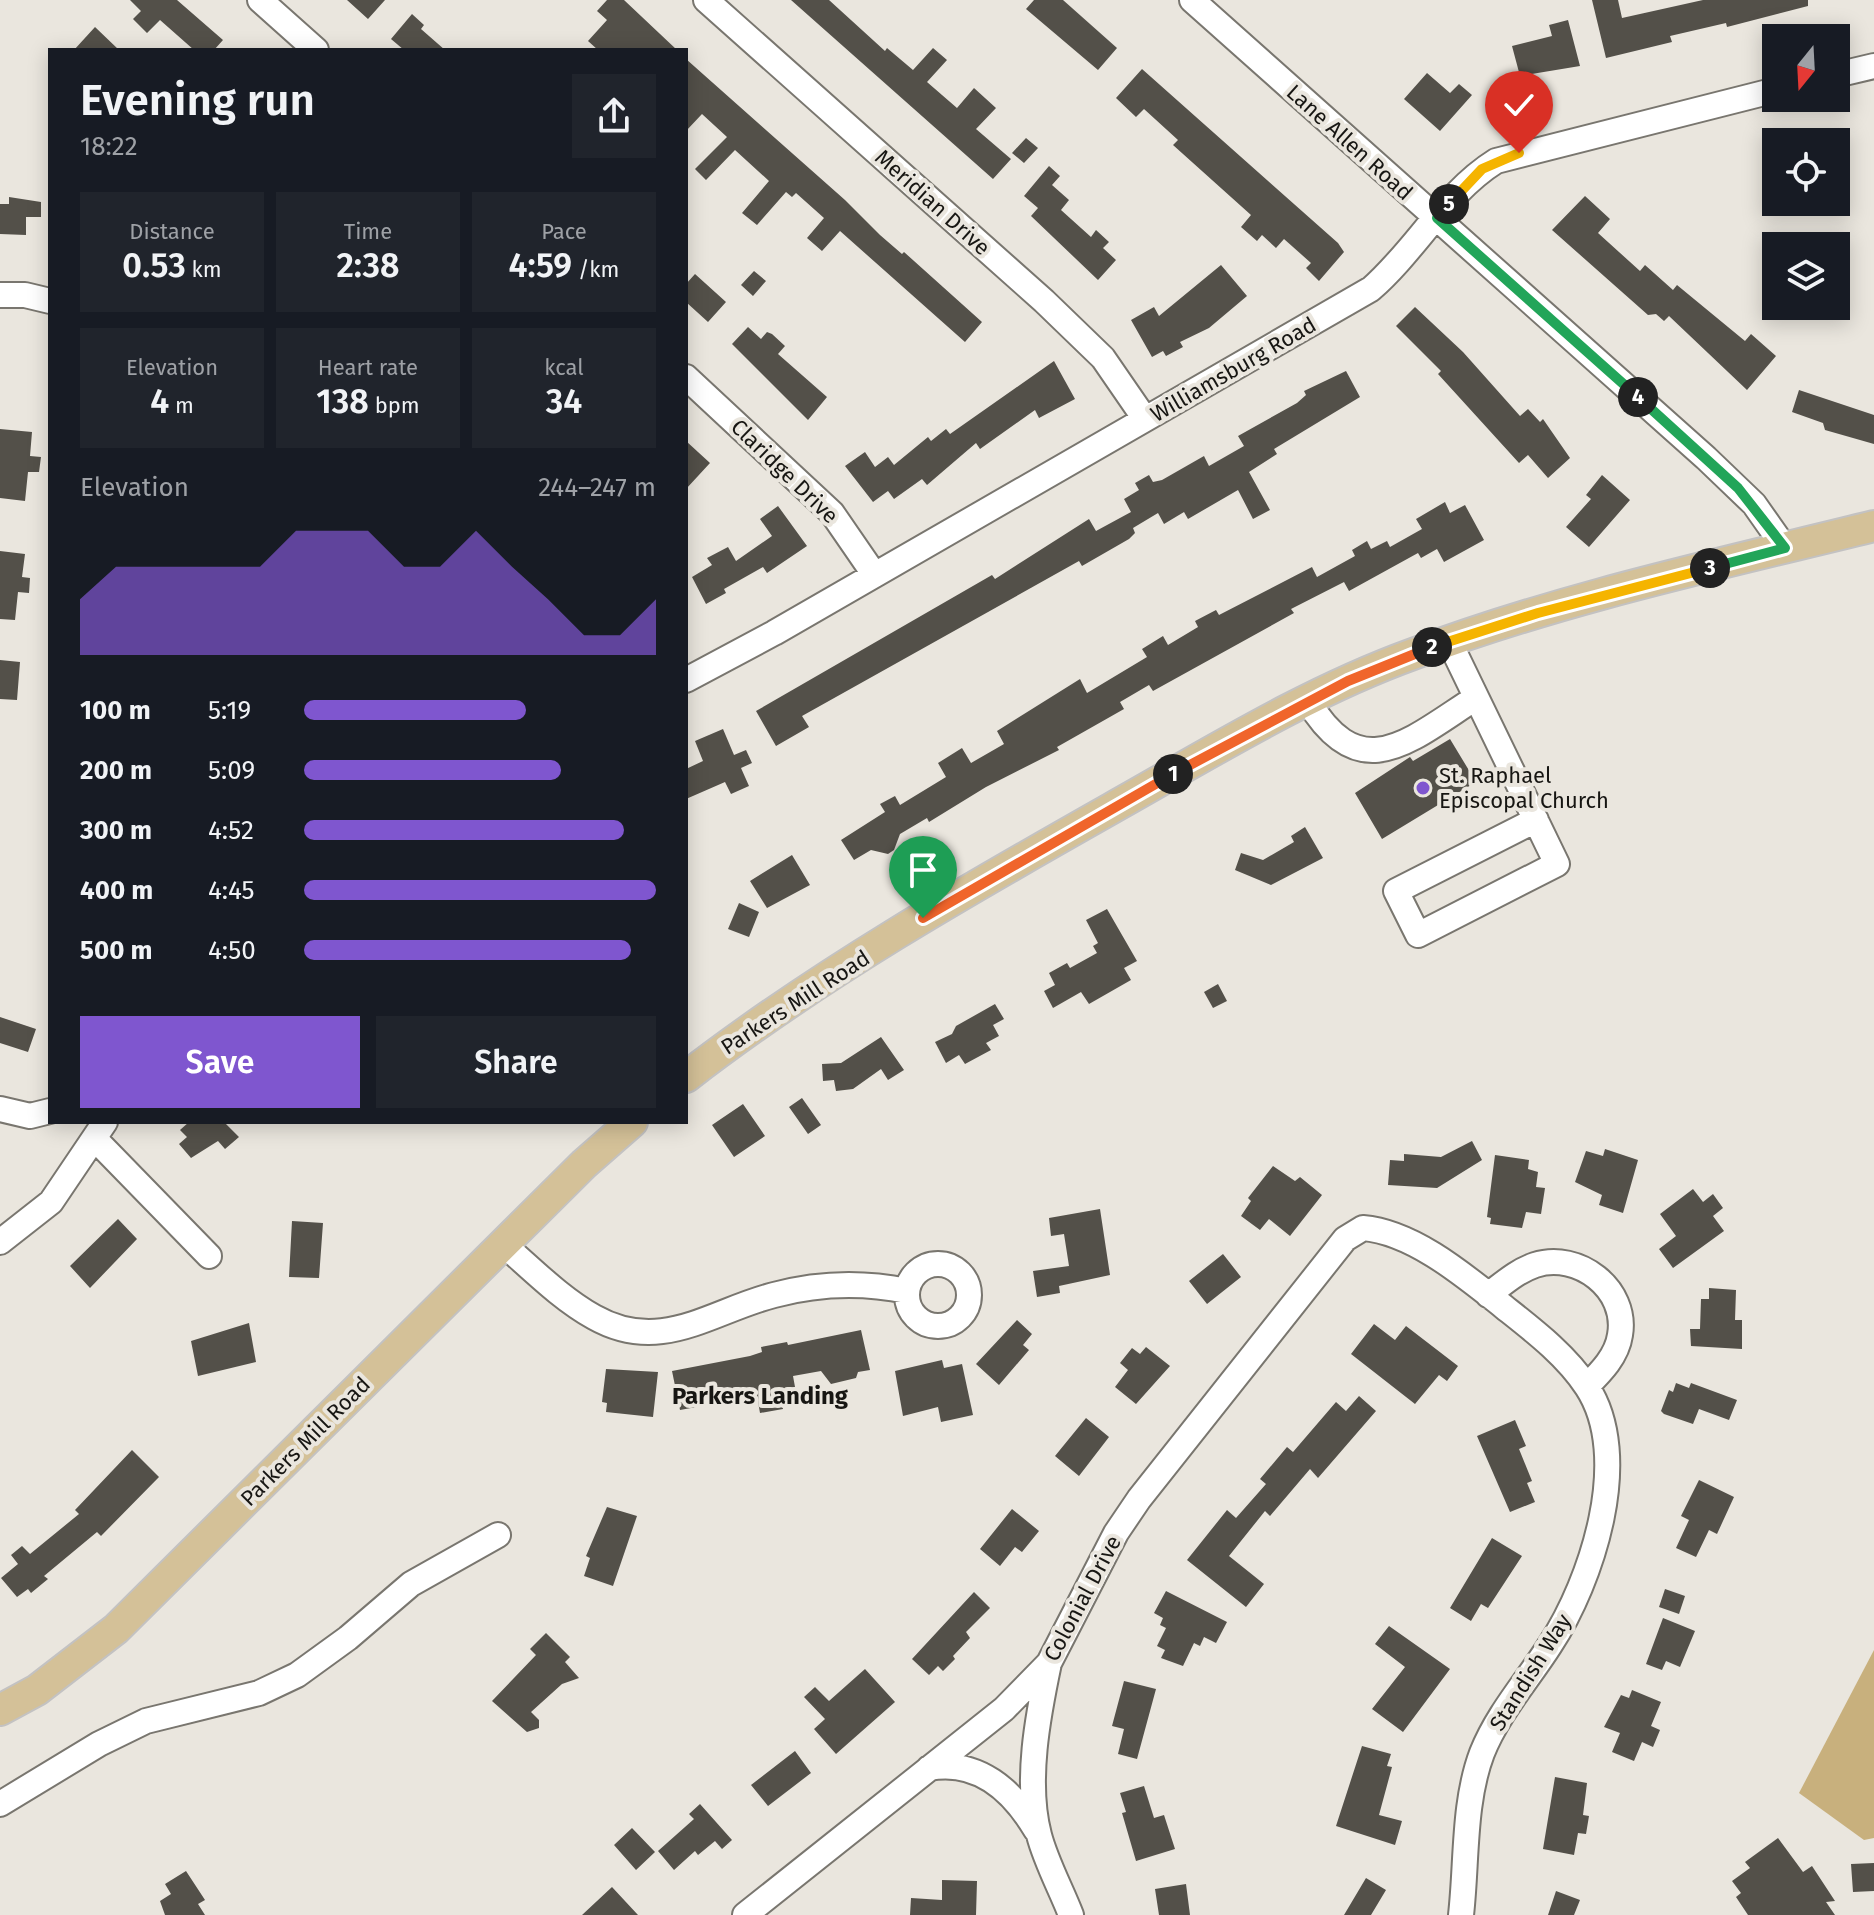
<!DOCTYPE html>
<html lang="en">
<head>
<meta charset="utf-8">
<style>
	body { margin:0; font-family:"Fira Sans",sans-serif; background:#20242c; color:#f1f3f6; height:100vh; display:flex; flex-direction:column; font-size:30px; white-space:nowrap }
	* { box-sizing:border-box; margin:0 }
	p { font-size:26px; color:#9ea1a6 }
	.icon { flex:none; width:44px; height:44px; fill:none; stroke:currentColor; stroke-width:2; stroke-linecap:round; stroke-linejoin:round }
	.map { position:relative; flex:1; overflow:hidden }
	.drawer { position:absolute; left:48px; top:48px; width:640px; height:1076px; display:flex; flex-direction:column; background:#171b24; border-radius:0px; box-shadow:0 4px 20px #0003 }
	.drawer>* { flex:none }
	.needle { width:52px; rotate:198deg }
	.buttons { position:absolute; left:1762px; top:24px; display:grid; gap:16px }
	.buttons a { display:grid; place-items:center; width:88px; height:88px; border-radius:0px; background:#171b24; box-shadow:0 4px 20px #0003; font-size:40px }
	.pin { position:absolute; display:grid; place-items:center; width:68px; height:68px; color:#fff; margin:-82px -34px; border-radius:50% 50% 50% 0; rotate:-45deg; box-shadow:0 0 8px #0007 }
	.pin .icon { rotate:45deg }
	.km { position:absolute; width:40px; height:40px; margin:-20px; border-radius:50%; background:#222; color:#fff; font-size:22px; line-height:40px; text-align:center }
	.round { display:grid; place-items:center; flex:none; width:84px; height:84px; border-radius:0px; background:#20242c }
	.headline { display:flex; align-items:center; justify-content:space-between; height:136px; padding:0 32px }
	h1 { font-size:44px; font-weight:600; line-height:60px }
	.figures { display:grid; grid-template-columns:repeat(3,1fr); gap:12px; height:136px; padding:8px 32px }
	.figures div { display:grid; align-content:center; border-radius:0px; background:#20242c; text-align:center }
	.figures b { font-size:34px; font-weight:600 }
	.figures small { font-size:22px; font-weight:400 }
	.figures p { font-size:22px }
	.chart { height:224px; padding:16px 32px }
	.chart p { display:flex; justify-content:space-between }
	.chart svg { width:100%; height:144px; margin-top:8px; fill:#7f56cf; opacity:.7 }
	.action { display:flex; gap:16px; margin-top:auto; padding:16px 32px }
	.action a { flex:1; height:92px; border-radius:0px; background:#7f56cf; color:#fff; font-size:32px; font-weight:600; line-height:92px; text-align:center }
	.action a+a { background:#20242c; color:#f1f3f6 }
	ul { padding:0 32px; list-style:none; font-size:26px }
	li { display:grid; grid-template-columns:128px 96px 1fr; align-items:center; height:60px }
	li i { height:20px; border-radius:10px; background:#7f56cf }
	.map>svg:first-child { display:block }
	.water { fill:#c8b07d }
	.building { fill:#535049 }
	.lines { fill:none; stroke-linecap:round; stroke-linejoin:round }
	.minor-casing { stroke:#79766f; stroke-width:28 }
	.major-casing { stroke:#c3c2c2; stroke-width:34 }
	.minor { stroke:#fff; stroke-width:24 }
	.major { stroke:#d4c198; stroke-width:30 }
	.split-1-casing { stroke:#fff; stroke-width:16 }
	.split-2-casing { stroke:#fff; stroke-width:16 }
	.split-3-casing { stroke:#fff; stroke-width:16 }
	.split-4-casing { stroke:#fff; stroke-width:16 }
	.split-5-casing { stroke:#fff; stroke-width:16 }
	.split-6-casing { stroke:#fff; stroke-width:16 }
	.split-1 { stroke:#f0652b; stroke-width:10 }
	.split-2 { stroke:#f0652b; stroke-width:10 }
	.split-3 { stroke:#f5b400; stroke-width:10 }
	.split-4 { stroke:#22a559; stroke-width:10 }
	.split-5 { stroke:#22a559; stroke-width:10 }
	.split-6 { stroke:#f5b400; stroke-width:10 }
	.poi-dot { fill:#7f56cf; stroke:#eae6de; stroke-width:3 }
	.labels { text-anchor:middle; stroke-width:8; stroke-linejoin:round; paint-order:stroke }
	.street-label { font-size:22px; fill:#171613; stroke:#eae6de }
	.poi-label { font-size:22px; fill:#171613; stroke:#eae6de; text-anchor:start }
	.neighbourhood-label { font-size:24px; font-weight:bold; fill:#171613; stroke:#eae6de }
</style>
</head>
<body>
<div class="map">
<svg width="1874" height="1915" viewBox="0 0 1874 1915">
	<rect width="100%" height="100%" fill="#eae6de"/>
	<path class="water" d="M1874,1650V1838L1864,1840L1799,1793Z"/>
	<path class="building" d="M130,0H177L223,40L214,50H194L160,20L147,33L133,19L141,11Z
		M347,0H385L368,19Z
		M607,0H624L677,50H598L588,41L607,20L597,11Z
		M791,0H829L885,51L887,48L913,70L933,48L947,60L927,82L957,108L974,88L996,108L976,129L1011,159L993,179Z
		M1034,0H1063L1117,48L1098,70L1026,9Z
		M1592,0H1618L1622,18L1703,0H1808V6L1727,27L1726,23L1670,36L1672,42L1606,58Z
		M412,14L424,25L421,29L445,50H404L391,39Z
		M1568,20L1580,66L1520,76L1512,46L1552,36L1549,25Z
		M95,27L119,50H74Z
		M686,59L845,200L880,235L902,254L904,252L982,322L965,342L840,231L822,251L807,238L824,218L796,193L792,197L786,192L757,225L742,213L769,181L735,150L706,180L695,169L727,137L702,114L686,131Z
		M1142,69L1338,243L1344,252L1319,281L1306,268L1311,263L1284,239L1276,248L1262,235L1257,241L1241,227L1251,215L1173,145L1178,140L1144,109L1136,117L1116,98Z
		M1427,73L1450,93L1459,84L1472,95L1440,131L1404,99Z
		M1026,138L1038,148L1024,163L1012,153Z
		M1049,166L1060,176L1052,185L1069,200L1061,210L1091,237L1096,230L1109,242L1103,248L1116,260L1098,280L1031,216L1038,208L1024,196Z
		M1585,196L1610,219L1598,233L1640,271L1645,265L1673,290L1677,285L1745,341L1751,334L1776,356L1747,390L1669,316L1664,321L1656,314L1648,315L1552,230Z
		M9,197L41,202V217H26V235L0,234V204H9Z
		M1221,265L1247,296L1209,328L1180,342L1183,347L1166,356L1163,351L1152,357L1131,320L1154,307L1159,316Z
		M754,271L766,281L753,296L741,285Z
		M695,274L726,302L708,322L686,302V284Z
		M1415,307L1463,352L1520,416L1528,409L1540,422L1543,419L1570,458L1548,478L1528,455L1519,463L1438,374L1441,371L1396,326Z
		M748,327L761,339L767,332L772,334L785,346L778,354L827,397L808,420L732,344Z
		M1054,361L1075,399L1039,418L1035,410L980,449L976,443L927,485L922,479L894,499L888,491L873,502L845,466L865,452L875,467L888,457L894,465L928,437L931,441L946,429L950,434Z
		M1346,371L1360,397L1274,449L1277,454L1249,472L1270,510L1253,519L1238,490L1188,519L1184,512L1164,524L1158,513L1133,528L1135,533L1129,539L1082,566L1079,561L802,716L809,727L776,746L756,711L992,575L995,579L1089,519L1096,531L1131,512L1124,499L1139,490L1135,483L1149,475L1153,482L1162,480L1204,456L1209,466L1244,446L1238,436L1297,403L1306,395L1304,391Z
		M1799,390L1874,415V444L1825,430L1823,423L1792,412Z
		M0,429L32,432L30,456L41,457L39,472H28L25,501L0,498Z
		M686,441L710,463L686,489Z
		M1602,475L1630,500L1589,547L1566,527L1591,499L1586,495Z
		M1445,502L1450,513L1465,505L1484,540L1444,562L1437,549L1421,558L1418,553L1349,591L1344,582L1291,609L1294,613L1153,691L1149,685L1120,702L1124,709L1057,747L1059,750L986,787L929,822L927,818L900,834L894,850L888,854L871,850L854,860L841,840L885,812L880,804L895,796L900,805L946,777L938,763L962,748L971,763L1004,744L997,731L1080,679L1087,693L1147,657L1142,649L1163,636L1168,645L1198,627L1195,621L1216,610L1219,615L1312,567L1317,577L1355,556L1352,550L1367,541L1371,549L1387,541L1390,547L1422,529L1416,519Z
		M778,506L807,546L767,573L763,567L724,589L726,593L706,604L692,577L712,565L707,558L728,547L736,561L772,536L760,519Z
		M0,551L25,554L22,577L30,578L29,593L18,592L15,620L0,619Z
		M0,660L20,662L17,700L0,699Z
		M723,729L734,755L746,750L752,763L741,768L749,786L731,794L725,782L686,799V769L703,761L695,741Z
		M1450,739L1476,782L1382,839L1355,793L1410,757L1413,761Z
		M1305,827L1323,858L1271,885L1235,870L1241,853L1263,860L1294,842L1291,836Z
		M792,855L810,885L767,908L750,881Z
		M739,903L759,912L749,937L728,929Z
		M1107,909L1137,961L1124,968L1131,980L1089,1004L1081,992L1053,1008L1044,991L1055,985L1049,973L1067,963L1070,968L1097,953L1093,946L1098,943L1086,920Z
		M1218,984L1227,1001L1213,1008L1204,992Z
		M995,1004L1004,1019L993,1025L999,1036L986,1043L991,1050L965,1064L959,1055L946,1063L935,1042L952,1034L956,1026Z
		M0,1017L36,1029L28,1052L0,1043Z
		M881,1037L904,1070L888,1080L881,1069L853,1089L836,1091L834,1080L823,1081L822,1064L841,1063Z
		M802,1098L821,1125L808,1134L789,1107Z
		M743,1104L765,1136L734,1157L712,1125Z
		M189,1122H224L239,1137L225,1149L218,1141L191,1158L179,1144L187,1137L180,1130Z
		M1472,1141L1482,1160L1437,1188L1388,1185L1390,1160L1404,1161V1154L1441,1157Z
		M1605,1149L1638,1160L1623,1213L1599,1205L1602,1195L1575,1182L1586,1151L1603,1156Z
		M1495,1155L1529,1160L1528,1169L1538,1172L1536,1187L1545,1188L1541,1214L1526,1212L1522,1228L1490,1224L1491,1218L1487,1217Z
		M1273,1166L1295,1181L1300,1177L1322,1195L1290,1236L1269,1219L1260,1230L1241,1216L1251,1201L1248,1198Z
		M1693,1189L1703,1202L1713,1194L1723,1208L1713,1216L1724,1231L1673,1268L1659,1249L1676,1236L1660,1214Z
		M1100,1209L1110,1275L1059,1286L1060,1293L1037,1297L1033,1271L1069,1266L1064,1234L1051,1236L1049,1218Z
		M118,1219L137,1239L90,1288L70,1266Z
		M292,1221L323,1223L319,1278L289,1277Z
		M1223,1254L1241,1277L1207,1304L1189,1281Z
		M1709,1288L1736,1290L1735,1320H1742V1349L1691,1346L1690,1329H1700L1701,1299H1709Z
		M1017,1320L1032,1334L1023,1345L1029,1350L999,1385L976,1364Z
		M249,1323L256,1362L198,1376L191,1341Z
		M1374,1324L1395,1340L1406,1326L1458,1366L1447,1381L1439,1375L1415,1404L1351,1354Z
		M861,1330L870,1370L858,1372L856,1378L831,1384L821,1371L793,1376L795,1387L780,1390L783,1409L760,1413L757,1396L680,1410L672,1371L750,1356L762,1352L761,1347L787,1342L788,1345Z
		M1146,1347L1170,1366L1136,1404L1115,1387L1128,1370L1120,1363L1132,1348L1140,1354Z
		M942,1360L944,1368L962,1364L973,1415L941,1422L938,1407L903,1416L895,1371Z
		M606,1369L658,1372L653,1417L606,1412L607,1403L602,1402Z
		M1676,1383L1689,1388L1691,1383L1737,1400L1729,1420L1699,1409L1693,1424L1664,1414L1661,1411L1669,1390L1673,1392Z
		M1359,1396L1376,1411L1318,1478L1310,1469L1270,1516L1265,1511L1229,1556L1264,1584L1246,1607L1187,1560L1227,1510L1236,1518L1266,1484L1260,1479L1287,1447L1293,1452L1336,1402L1346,1411Z
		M1086,1418L1109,1437L1079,1476L1055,1456Z
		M1515,1420L1526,1446L1519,1449L1532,1481L1527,1483L1535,1502L1510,1512L1477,1436Z
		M132,1450L159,1477L101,1536L97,1532L44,1576L48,1579L31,1593L28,1589L17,1597L1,1578L18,1564L11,1555L22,1546L30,1554L79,1514L75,1510Z
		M1699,1480L1734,1497L1717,1534L1709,1530L1696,1557L1676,1548L1689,1520L1681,1516Z
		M607,1507L637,1516L613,1586L584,1576L590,1558L586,1556Z
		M1012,1509L1039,1531L1022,1552L1015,1547L1000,1566L980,1549Z
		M1492,1538L1522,1556L1488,1608L1481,1604L1471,1621L1450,1608Z
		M1665,1589L1685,1596L1679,1614L1659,1607Z
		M1166,1591L1227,1622L1216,1643L1204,1637L1200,1646L1194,1643L1183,1666L1161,1658L1165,1650L1157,1646L1166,1628L1160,1625L1163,1618L1154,1613Z
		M974,1592L990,1608L966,1632L970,1638L953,1656L955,1659L943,1671L938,1666L929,1675L912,1659Z
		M1663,1618L1695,1631L1680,1667L1666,1661L1662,1670L1646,1664Z
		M1389,1626L1450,1669L1403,1732L1372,1709L1405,1667L1375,1644Z
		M546,1633L570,1657L565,1662L579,1678L562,1684L531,1712L539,1720V1728L527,1732L492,1701L536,1655L530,1649Z
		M865,1669L895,1702L836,1754L814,1729L825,1719L804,1697L815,1687L829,1701Z
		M1124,1681L1156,1689L1137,1759L1118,1754L1124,1729L1112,1726Z
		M1632,1690L1661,1702L1651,1726L1660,1730L1653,1747L1642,1742L1634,1761L1612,1752L1620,1733L1604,1727L1621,1695L1629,1698Z
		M1362,1746L1391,1754L1387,1766L1392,1767L1379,1815L1402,1821L1395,1845L1336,1826Z
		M795,1751L811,1773L768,1806L751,1785Z
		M1555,1777L1587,1783L1583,1815L1589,1816L1586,1834L1578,1833L1574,1855L1543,1849Z
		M1144,1786L1154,1818L1164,1815L1175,1849L1136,1861L1122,1813L1126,1812L1120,1793Z
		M700,1804L732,1840L722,1849L715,1841L698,1855L695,1851L674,1870L658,1851L694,1819L689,1814Z
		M632,1828L655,1852L636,1870L614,1845Z
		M1778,1838L1803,1872L1812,1866L1835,1901L1826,1902L1835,1915H1748L1736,1897L1741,1893L1732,1881L1750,1868L1745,1862Z
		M1874,1863V1891L1853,1892L1851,1864Z
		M186,1871L205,1900L198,1904L205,1915H165L160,1901L171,1894L165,1884Z
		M1366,1878L1386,1890L1371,1915H1344Z
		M942,1880L977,1881L976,1915H910L911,1898L942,1900Z
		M1186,1884L1190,1915H1159L1155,1889Z
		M612,1887L638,1915H582Z
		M1556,1891L1580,1900L1574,1915H1548Z"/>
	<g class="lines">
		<g class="minor-casing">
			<path id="minor" d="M260,0L316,50
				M706,0L1044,301L1103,358L1145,419
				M1192,0L1706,458L1754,504L1785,548
				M1836,75L1874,66
				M0,295H25L50,301
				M686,377L832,513L874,574
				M1449,641L1557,864L1418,935L1396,891L1536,820
				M686,680L774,633L1371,289C1416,250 1445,193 1496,161L1776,90
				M1308,701C1360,788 1409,741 1474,699
				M0,1109L30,1116L50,1111
				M95,1139L209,1256
				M0,1242L51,1202L105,1122
				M503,1244C532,1269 560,1298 594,1317C661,1355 711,1311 774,1295C819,1283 863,1282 907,1291
				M907 1295a31 31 0 1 1 62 0a31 31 0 1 1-62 0Z
				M1488,1295C1503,1284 1517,1271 1535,1265C1578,1251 1628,1289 1620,1335C1617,1356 1601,1372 1587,1386
				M1049,1663C1038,1715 1025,1782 1039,1835C1046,1862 1061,1889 1071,1915
				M929,1768C978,1759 1013,1791 1036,1830
				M0,1804L99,1744L146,1721L259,1693L297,1675L348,1638L411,1584L498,1535
				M745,1915L1004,1709L1049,1663L1116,1533L1139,1499L1345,1239L1363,1228C1413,1232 1465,1276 1504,1307C1533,1330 1566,1355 1587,1387C1633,1457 1592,1581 1550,1645C1527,1681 1498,1713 1482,1753C1463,1803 1467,1863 1461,1915"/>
		</g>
		<g class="major-casing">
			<path id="major" d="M686,1077C819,974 967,890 1112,808C1210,753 1308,692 1413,654C1562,598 1720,564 1874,526
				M0,1710L37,1690L116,1629L584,1164L632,1122"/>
		</g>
		<use href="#minor" class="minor"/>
		<use href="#major" class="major"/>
	</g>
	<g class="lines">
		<g class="split-1-casing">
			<path id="split-1" d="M923,918L1173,774"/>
		</g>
		<g class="split-2-casing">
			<path id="split-2" d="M1173,774L1348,681L1432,647"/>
		</g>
		<g class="split-3-casing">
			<path id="split-3" d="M1432,647L1538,613L1710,568"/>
		</g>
		<g class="split-4-casing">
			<path id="split-4" d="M1638,397L1738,488L1785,548L1710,568"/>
		</g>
		<g class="split-5-casing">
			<path id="split-5" d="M1449,204L1437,218L1638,397"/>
		</g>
		<g class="split-6-casing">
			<path id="split-6" d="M1449,204L1482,169L1519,153"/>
		</g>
		<use href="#split-1" class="split-1"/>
		<use href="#split-2" class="split-2"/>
		<use href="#split-3" class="split-3"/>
		<use href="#split-4" class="split-4"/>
		<use href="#split-5" class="split-5"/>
		<use href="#split-6" class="split-6"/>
	</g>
	<circle class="poi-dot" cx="1423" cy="788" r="8"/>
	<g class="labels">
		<g class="street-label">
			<text transform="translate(1350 142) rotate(42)" y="8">Lane Allen Road</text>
			<text transform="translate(933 202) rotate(42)" y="8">Meridian Drive</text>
			<text transform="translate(1233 369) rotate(-30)" y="8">Williamsburg Road</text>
			<text transform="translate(785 471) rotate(44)" y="8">Claridge Drive</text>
			<text transform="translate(795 1002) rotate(-33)" y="8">Parkers Mill Road</text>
			<text transform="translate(305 1441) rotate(-45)" y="8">Parkers Mill Road</text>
			<text transform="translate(1082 1598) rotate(-62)" y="8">Colonial Drive</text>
			<text transform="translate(1530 1672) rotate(-58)" y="8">Standish Way</text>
		</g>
		<g class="poi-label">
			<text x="1439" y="783">St. Raphael<tspan x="1439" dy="25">Episcopal Church</tspan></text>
		</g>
		<g class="neighbourhood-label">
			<text x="760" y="1404">Parkers Landing</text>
		</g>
	</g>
</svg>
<div class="buttons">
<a><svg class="needle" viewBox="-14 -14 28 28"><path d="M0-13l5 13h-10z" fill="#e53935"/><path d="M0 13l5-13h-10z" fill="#9ea1a6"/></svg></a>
<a><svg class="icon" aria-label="locate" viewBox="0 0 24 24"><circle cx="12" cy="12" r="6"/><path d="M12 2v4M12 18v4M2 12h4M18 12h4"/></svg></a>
<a><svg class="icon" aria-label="layers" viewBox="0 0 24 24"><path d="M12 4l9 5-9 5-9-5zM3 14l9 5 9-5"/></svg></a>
</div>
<div class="pin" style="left:923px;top:918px;background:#1e9e55"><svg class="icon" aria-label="arrive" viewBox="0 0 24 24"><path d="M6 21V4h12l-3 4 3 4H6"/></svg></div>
<div class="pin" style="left:1519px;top:153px;background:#d93025"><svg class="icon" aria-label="check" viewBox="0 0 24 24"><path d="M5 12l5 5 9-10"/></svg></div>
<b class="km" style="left:1173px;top:774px">1</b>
<b class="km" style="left:1432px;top:647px">2</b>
<b class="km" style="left:1710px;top:568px">3</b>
<b class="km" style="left:1638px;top:397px">4</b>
<b class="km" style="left:1449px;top:204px">5</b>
<section class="drawer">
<div class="headline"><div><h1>Evening run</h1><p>18:22</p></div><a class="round"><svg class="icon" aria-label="share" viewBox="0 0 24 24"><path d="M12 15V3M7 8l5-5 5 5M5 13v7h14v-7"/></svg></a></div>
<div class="figures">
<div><p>Distance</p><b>0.53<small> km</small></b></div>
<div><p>Time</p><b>2:38</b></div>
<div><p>Pace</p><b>4:59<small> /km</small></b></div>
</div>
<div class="figures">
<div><p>Elevation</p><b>4<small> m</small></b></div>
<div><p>Heart rate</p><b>138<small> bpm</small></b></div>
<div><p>kcal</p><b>34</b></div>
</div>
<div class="chart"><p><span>Elevation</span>244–247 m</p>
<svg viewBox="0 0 160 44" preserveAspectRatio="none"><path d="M0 44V27L10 17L20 17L30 17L40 17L50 17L60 6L70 6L80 6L90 17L100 17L110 6L120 17L130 27L140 38L150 38L160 27V44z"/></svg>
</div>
<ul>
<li><b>100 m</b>5:19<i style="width:63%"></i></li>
<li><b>200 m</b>5:09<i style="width:73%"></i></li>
<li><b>300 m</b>4:52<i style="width:91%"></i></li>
<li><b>400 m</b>4:45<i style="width:100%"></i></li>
<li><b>500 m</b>4:50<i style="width:93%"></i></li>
</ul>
<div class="action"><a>Save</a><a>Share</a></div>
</section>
</div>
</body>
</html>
